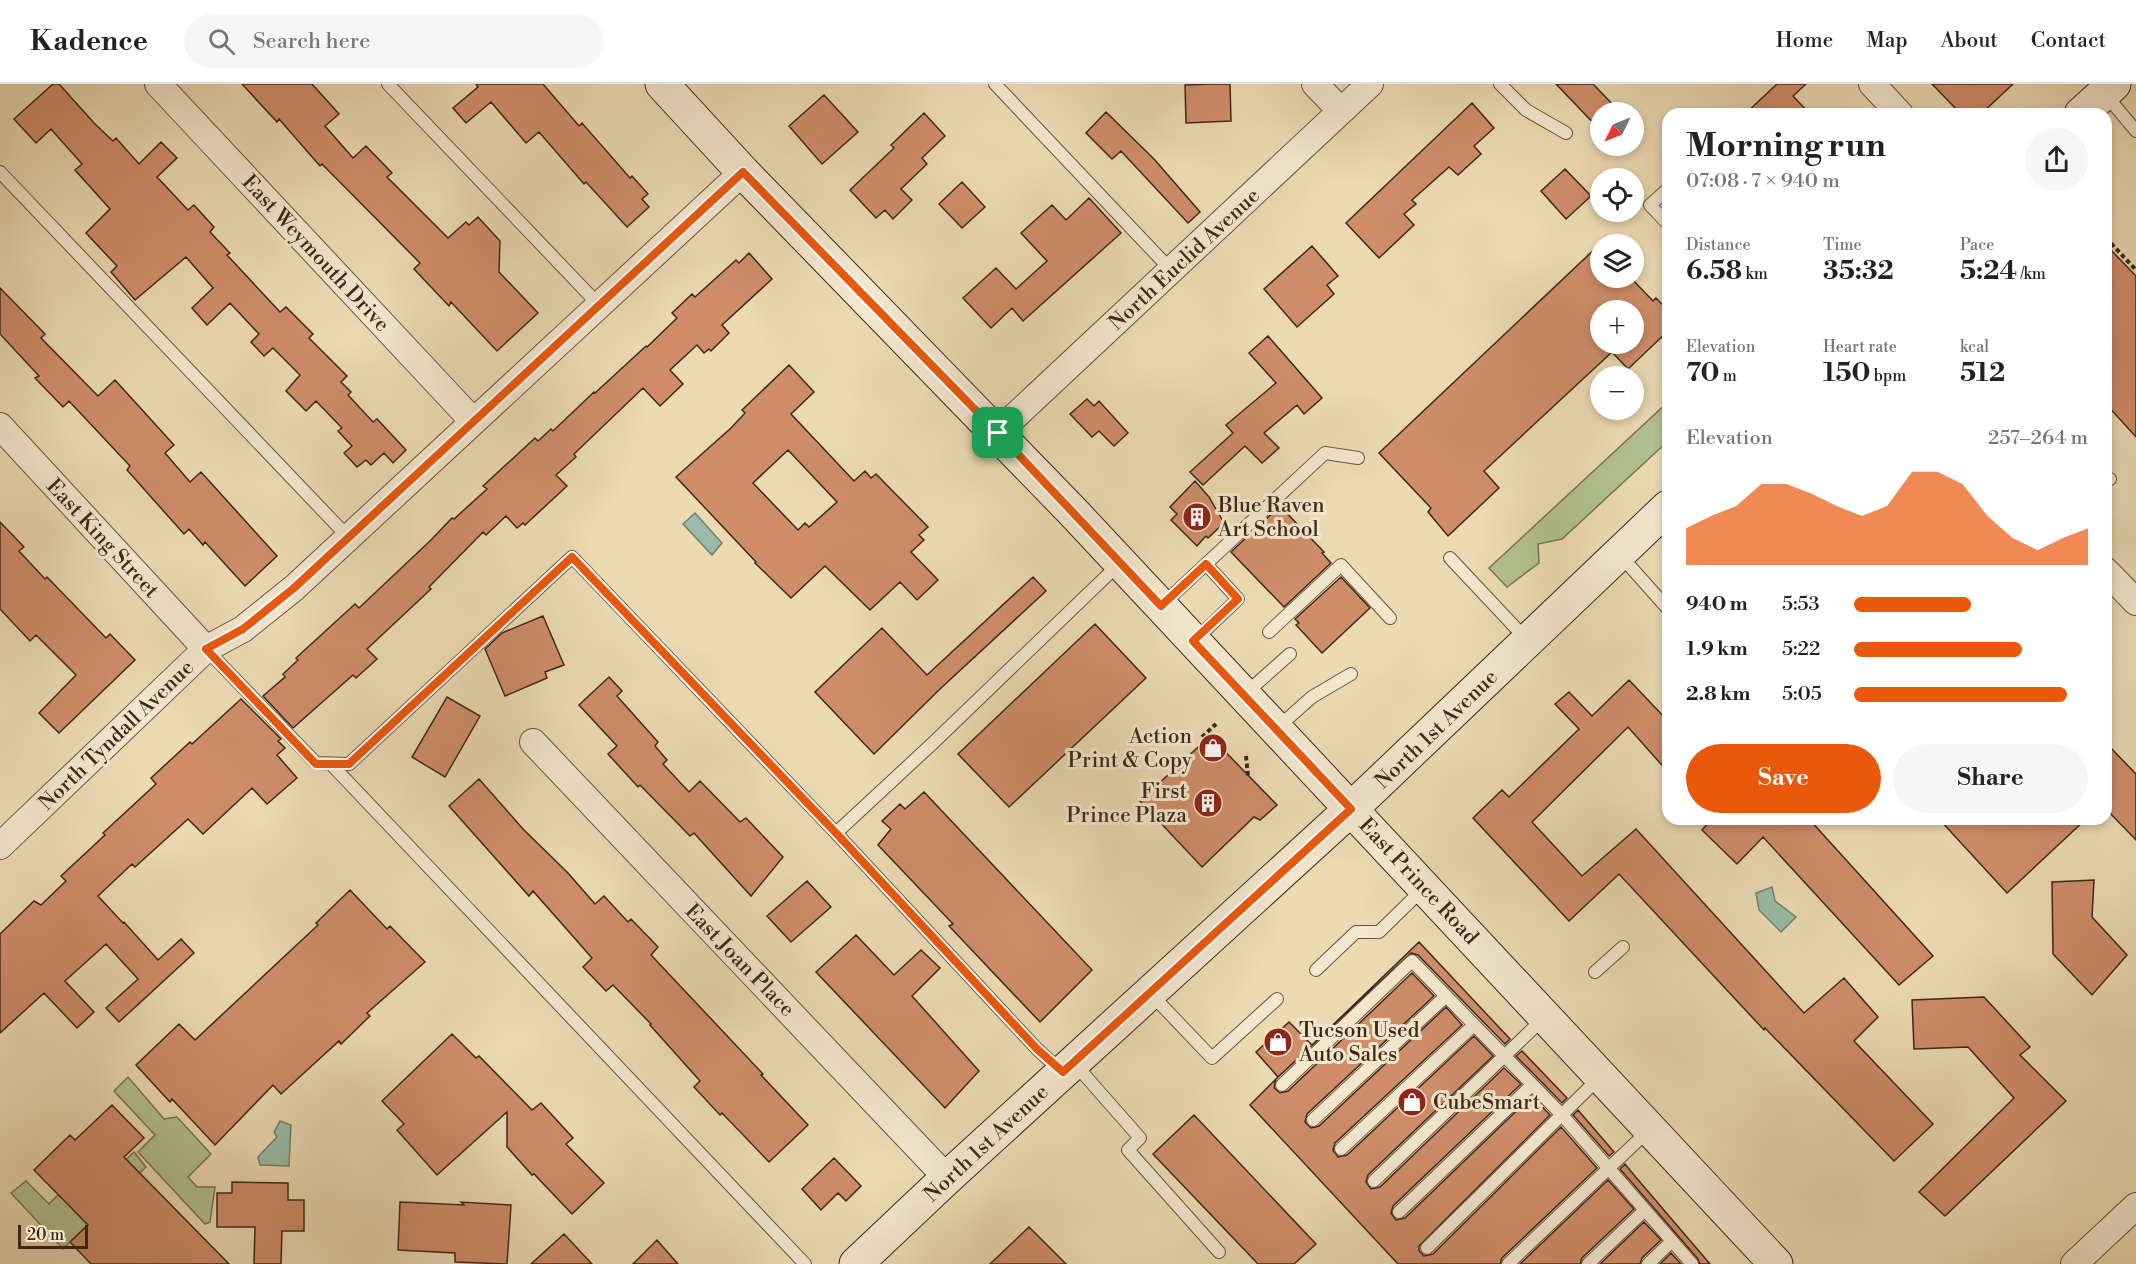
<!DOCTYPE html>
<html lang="en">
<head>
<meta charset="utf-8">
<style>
	body { margin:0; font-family:"Libre Bodoni",serif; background:#f6f6f6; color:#222; height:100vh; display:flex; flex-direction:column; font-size:22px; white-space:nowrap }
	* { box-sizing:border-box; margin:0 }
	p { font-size:20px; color:#767676 }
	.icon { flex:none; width:33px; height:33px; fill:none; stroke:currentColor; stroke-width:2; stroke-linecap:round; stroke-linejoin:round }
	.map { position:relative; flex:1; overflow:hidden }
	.side { position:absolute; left:1662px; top:24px; width:450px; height:717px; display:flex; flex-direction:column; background:#fff; border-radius:18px; box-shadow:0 3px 9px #0003 }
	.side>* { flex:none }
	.needle { width:39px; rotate:227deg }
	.buttons { position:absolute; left:1590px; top:18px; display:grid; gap:12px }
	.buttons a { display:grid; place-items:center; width:54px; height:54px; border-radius:50%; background:#fff; box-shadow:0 3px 9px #0003; font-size:30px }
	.scale { position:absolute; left:18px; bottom:15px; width:70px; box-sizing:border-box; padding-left:6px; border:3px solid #3f2817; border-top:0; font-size:16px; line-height:21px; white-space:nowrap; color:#3f2817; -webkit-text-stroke:4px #f3e7ce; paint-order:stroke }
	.pin { position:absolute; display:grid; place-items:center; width:51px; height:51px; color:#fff; margin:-26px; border-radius:12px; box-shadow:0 3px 9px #0006 }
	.round { display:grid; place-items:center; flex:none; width:63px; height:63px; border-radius:32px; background:#f6f6f6 }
	.summary { display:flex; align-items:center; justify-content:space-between; height:102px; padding:0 24px }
	h1 { font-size:33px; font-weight:700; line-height:45px }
	.stats { display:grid; grid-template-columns:repeat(3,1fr); gap:9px; height:102px; padding:6px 24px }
	.stats div { display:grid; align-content:center }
	.stats b { font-size:26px; font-weight:700 }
	.stats small { font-size:16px; font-weight:400 }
	.stats p { font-size:16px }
	.chart { height:168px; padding:12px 24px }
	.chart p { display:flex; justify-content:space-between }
	.chart svg { width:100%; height:108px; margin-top:6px; fill:#ea580c; opacity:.7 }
	.action { display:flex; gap:12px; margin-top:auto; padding:12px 24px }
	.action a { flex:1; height:69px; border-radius:36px; background:#ea580c; color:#fff; font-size:24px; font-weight:700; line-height:69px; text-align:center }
	.action a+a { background:#f6f6f6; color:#222 }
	ul { padding:0 24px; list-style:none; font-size:20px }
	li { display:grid; grid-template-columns:96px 72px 1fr; align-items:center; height:45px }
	li i { height:15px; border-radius:8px; background:#ea580c }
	header { display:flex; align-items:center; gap:36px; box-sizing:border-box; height:84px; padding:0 30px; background:#fff; border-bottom:2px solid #e0e0e0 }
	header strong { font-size:28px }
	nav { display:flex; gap:33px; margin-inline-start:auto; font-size:21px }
	.search { width:420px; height:54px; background:#f6f6f6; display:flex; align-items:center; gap:15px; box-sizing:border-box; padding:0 21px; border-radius:33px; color:#767676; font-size:22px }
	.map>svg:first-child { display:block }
	.green { fill:#b2c191; stroke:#787454; stroke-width:1.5 }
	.water { fill:#9abba7; stroke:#76806d; stroke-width:1.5 }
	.building { fill:#cf8d6a; stroke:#3f2817; stroke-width:1.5; fill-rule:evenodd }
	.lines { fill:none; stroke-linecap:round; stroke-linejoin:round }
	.lane-casing { stroke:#6a543e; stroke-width:14 }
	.street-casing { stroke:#6a543e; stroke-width:28 }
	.secondary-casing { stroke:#3f2817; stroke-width:35 }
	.path { stroke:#3f2817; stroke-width:4; stroke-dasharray:4.5 3; stroke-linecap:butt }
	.lane { stroke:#f3e7ce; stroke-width:12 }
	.street { stroke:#f3e7ce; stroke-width:26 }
	.secondary { stroke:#f3e7ce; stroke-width:33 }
	.route-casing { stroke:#fff; stroke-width:12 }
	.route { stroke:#ea580c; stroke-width:8 }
	.labels { text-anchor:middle; stroke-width:6; stroke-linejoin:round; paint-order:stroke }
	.street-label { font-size:21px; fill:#3f2817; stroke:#f3e7ce }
	.poi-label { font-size:21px; fill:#3f2817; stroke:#f3e7ce; text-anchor:start }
</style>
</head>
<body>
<header>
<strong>Kadence</strong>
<div class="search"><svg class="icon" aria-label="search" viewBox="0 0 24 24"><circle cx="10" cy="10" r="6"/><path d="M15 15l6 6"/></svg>Search here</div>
<nav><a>Home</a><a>Map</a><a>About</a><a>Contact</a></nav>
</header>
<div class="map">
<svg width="2136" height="1180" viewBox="0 0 2136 1180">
	<rect width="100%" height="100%" fill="#ecdab3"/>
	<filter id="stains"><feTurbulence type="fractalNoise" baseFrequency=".00333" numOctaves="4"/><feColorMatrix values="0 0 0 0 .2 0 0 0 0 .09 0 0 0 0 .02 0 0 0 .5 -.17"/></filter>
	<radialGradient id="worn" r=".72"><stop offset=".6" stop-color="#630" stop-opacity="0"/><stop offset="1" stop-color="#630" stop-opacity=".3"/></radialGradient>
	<path class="green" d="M1668,318V357L1562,455L1538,460L1539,479L1507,503L1489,484Z
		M128,993L164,1035L177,1033L211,1070L188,1093L197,1103H215L210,1138L205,1140L138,1068L155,1051L114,1007Z
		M134,1068L146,1083L63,1165L11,1109L26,1097L49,1120L58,1111L109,1091Z"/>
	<path class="water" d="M695,429L722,459L712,471L683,440Z
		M1772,803L1775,817L1796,833L1781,848L1759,826L1756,809Z
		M280,1037L291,1041L289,1082L260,1081L258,1073L277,1053L274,1048Z"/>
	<path class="building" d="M53,0H59L95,40L113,57L116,54L139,80L161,58L177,74L157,93L188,126L194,121L214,143L210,148L230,169L227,171L280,228L286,223L313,250L309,254L347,292L341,298L351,308L348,311L373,338L377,335L406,366L393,379L384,369L371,381L366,376L357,383L344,369L352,362L338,347L342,344L316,317L306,327L286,307L300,291L273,264L264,272L251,258L259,250L230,219L207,241L192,224L213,204L186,173L135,216L111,188L117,182L86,149L110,125L75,86L82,80L51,45L36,59L14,35Z
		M242,0H312L339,30L325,42L353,74L366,62L392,89L387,93L448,154L466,138L469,141L478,133L500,157L499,188L538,229L497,267L451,218L449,222L414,185L420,179L322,80L320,82L279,35L277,38Z
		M476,0H543L579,42L582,39L630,94L632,92L648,110L642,115L649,123L627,143L586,98L584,100L539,48L526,59L491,18L466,39L453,24L478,3Z
		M1212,0H1230L1231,37L1186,39L1185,1Z
		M1556,0H1593L1620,28H1600V46Z
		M1777,0H1806L1793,12L1810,30H1745Z
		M1932,0H2013L1981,30H1961Z
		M824,11L858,48L822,80L789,42Z
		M1472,19L1494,44L1474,62L1481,70L1458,91L1449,83L1412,116L1416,120L1404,130L1414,141L1379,174L1346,139Z
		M1106,28L1154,75L1200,128L1188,139L1121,67L1112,75L1086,49Z
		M924,29L945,52L922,74L927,80L901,105L912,116L893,135L885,126L876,134L850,106L894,64L891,61Z
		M1565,85L1591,112L1566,135L1541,107Z
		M962,98L985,123L962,144L939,120Z
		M1089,114L1121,149L1023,237L1012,224L991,244L963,214L996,184L1016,205L1047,177L1021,149L1052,121L1066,136Z
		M1600,160V194H1631L1653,217L1656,214L1668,226V247L1628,285L1612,268L1484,387L1499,404L1448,452L1428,428L1431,424L1379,369ZM1600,226H1634V260H1600Z
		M2106,161L2136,192V353L2106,320Z
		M1312,162L1338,192L1327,201L1334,210L1297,243L1264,205Z
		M749,169L772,195L722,241L729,249L711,267L709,265L704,269L697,261L670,286L683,300L660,322L643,304L574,370L576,373L556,391L567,402L525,441L523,439L517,444L506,432L486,451L483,448L429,503L431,505L367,565L377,575L356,594L353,591L293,644L263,612L285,593L283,590L298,576L296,574L355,520L359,524L431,456L452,434L454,435L487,405L483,402L535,354L538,357L551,345L553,347L594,308L595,309L646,262L647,263L677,234L672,229L692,210L695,213L736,176L739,179Z
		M0,204L45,250L41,254L98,312L115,296L174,361L165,369L190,398L201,388L277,472L245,502L205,458L203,461L189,445L184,450L127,386L130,382L69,317L63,323L35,294L39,292L0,250Z
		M1268,252L1322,314L1304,330L1297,321L1264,349L1279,364L1262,379L1245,362L1203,401L1190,388L1233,349L1226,341L1276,299L1249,269Z
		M789,281L814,308L791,330L854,397L865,387L871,394L876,390L928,443L919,451L924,456L911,468L938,496L917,516L900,498L870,526L825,482L791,514L755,479L756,478L676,393L731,344L745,329L742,326ZM788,366L837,418L809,443L805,439L798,446L753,399Z
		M1087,315L1094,322L1099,317L1128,349L1114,362L1099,347L1092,353L1070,330Z
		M1195,397L1209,413L1224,439L1208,454L1206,452L1197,462L1171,436L1177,430L1170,423Z
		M1280,422L1324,468L1322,469L1331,479L1284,523L1231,468Z
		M0,438L24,463L19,467L45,495L47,493L106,554L110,550L135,576L59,649L39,629L76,591L36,551L30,557L0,525Z
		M1033,493L1046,507L940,605L874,670L815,608L882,544L927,591Z
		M1341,493L1370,524L1322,569L1296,541L1299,539L1295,535Z
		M543,532L564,581L545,588L547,594L505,612L485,565L502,549Z
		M1095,540L1146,594L1009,723L958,670Z
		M609,593L622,607L617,612L658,658L655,662L667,676L663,680L689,708L700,697L740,738L746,734L783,773L751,812L694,749L690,752L640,701L638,703L608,670L617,662L579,621Z
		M1629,596L1668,637V688L1628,643L1532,738L1582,792L1636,745L1804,929L1844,894L1878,933L1854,957L1933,1040L1894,1077L1765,944L1764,946L1619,790L1569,837L1473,734L1502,706L1509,713L1579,645L1555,620L1569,608L1592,632Z
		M447,613L480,632L445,693L412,673Z
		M241,615L281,655L278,657L285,664L277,671L297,694L267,720L252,704L203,750L188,735L135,783L132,780L98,812L123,839L124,838L158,876L181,855L194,869L119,938L106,924L138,895L106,860L65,897L94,928L77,944L44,909L0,949V850L34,817L41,821L66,797L61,792L105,751L103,749L156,700L151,694L190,658L192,660Z
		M1210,652L1277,721L1260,736L1254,733L1202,783L1140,717Z
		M2106,659L2136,690V756L2106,725Z
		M479,695L523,745L568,789L595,820L604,812L628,838L631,835L658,863L651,871L763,990L761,991L808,1041L769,1078L722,1029L720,1031L694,1003L700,997L650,941L651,940L613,901L606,907L583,883L592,874L533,807L529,812L449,722Z
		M924,708L1092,886L1040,938L949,842L953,840L878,761L891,745L882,737L900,720L905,725Z
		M1712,735H1809L1933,872L1899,901L1763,753L1737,780L1702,746Z
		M1939,735H2086L2007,809Z
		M2094,796L2092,833L2127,871L2092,911L2053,870L2052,798Z
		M807,797L831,823L791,858L767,832Z
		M350,806L387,845L390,842L425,878L367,929L370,932L341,960L339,957L281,1010L273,1001L215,1061L172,1015L170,1018L136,981L179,940L195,956L318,841L316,839Z
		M856,851L894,891L921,866L940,884L912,912L979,987L945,1024L816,888Z
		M1419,858L1510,955L1505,960L1418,871L1411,869L1276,995L1274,1004L1280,1009L1288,1007L1412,889L1434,912L1307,1030L1305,1038L1311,1044L1319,1042L1446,923L1462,941L1335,1059L1333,1066L1338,1073L1347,1071L1474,952L1493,972L1368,1091L1366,1098L1371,1105L1380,1103L1504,984L1521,1000L1393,1122L1391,1129L1396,1136L1405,1134L1532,1012L1550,1031L1419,1162V1167L1424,1172L1433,1170L1561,1043L1597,1084L1502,1174L1500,1180H1398L1250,1021L1278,993L1256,968L1289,938L1312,961Z
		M1984,913L2030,963L2020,971L2066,1017L1945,1132L1919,1108L2014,1014L1968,963L1914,965L1912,916Z
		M452,950L476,974L479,972L532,1026L541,1019L573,1054L566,1060L604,1099L572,1130L534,1090L532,1091L507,1063V1028L437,1091L397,1046L404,1040L382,1017Z
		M1522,967L1567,1014L1562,1019L1516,972Z
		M112,1021L144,1054L124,1073L229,1180H91L70,1158L88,1141L34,1086L70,1051L75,1056Z
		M1578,1026L1614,1068L1609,1072L1573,1031Z
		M1194,1031L1316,1160L1294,1180H1258L1153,1070Z
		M834,1074L861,1102L846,1117L838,1109L821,1126L802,1105Z
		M1625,1080L1634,1091L1710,1180H1700L1698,1175L1620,1085Z
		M1608,1096L1634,1125L1582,1174L1580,1180H1520Z
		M232,1098L288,1099V1116H304V1147H282L281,1180H254L255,1143H217V1109H232Z
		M400,1118L464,1121L461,1118L511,1121L507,1180L455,1178V1169L398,1166Z
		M1644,1138L1661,1156L1642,1174L1640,1180H1600Z
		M1029,1143L1066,1180H990Z
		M564,1150L592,1180H531Z
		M657,1156L678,1180H633Z
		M1671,1169L1681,1180H1660Z"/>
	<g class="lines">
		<g class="lane-casing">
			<path id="lane" d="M388,0L599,221
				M995,0L1171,186
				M1500,0L1526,26L1566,49
				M2105,10L2136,47
				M0,88L349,454
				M1668,105L1650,121L1668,140
				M2106,398L2110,395
				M1620,471L1668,525
				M1450,474L1527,556
				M1161,522L1325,369L1358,374
				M1269,548L1341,481L1390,534
				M1194,557L1238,515L1206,480
				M206,565L316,679L349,680L572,473L836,749
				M1246,609L1290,570
				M1277,644L1312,613L1351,590
				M331,680L805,1180
				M1316,886L1356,848H1379L1424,804
				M1595,888L1623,863
				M1151,910L1212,974L1277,915
				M1074,979L1140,1054L1128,1066L1219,1168
				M1061,987L1037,965L836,749L933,659L1119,480
				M1282,1001L1412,877L1562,1031L1646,1127
				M1313,1036L1446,912
				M1341,1065L1474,941
				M1374,1097L1544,934
				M1399,1128L1532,1001
				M1427,1164L1600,993
				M1508,1180L1649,1046
				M1588,1180L1645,1126L1692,1180
				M1648,1180L1672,1157"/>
		</g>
		<g class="street-casing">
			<path id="street" d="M158,0L473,337
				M1315,0L1341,27
				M1872,0L1900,30
				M0,342L206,565
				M997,349L1370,0
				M2106,487L2136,518
				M533,658L947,1094
				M0,762L206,565L243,545L294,504L743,88
				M2074,1180L2136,1122"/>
		</g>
		<g class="secondary-casing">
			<path id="secondary" d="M662,0L743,88L1074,429L1776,1180
				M2081,30L2114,0
				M856,1180L947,1094L1351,725L1668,423"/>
		</g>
		<path class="path" d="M2106,154L2136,186
			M1202,653L1216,640
			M1246,672L1248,692"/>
		<use href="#lane" class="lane"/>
		<use href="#street" class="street"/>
		<use href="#secondary" class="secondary"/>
	</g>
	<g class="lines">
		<g class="route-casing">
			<path id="route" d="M743,88L998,349L1161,522L1206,480L1238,515L1193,557L1351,725L1063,988L1037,965L836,749L572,473L349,680H316L206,565L243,545L294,504Z"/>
		</g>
		<use href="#route" class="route"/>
	</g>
	<defs>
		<g id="building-disc" transform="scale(1.5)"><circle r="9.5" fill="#8f2418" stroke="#f3e7ce"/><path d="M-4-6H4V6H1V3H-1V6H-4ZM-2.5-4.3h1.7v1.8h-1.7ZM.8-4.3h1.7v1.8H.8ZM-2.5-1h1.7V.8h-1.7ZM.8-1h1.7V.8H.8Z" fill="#fff"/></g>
		<g id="shop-disc" transform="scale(1.5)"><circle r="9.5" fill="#8f2418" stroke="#f3e7ce"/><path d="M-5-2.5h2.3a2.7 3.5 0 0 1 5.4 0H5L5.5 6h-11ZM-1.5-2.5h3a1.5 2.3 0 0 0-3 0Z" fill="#fff"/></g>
	</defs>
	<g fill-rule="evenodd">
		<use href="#building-disc" x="1197" y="433"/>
		<use href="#shop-disc" x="1213" y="664"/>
		<use href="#building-disc" x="1208" y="719"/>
		<use href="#shop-disc" x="1278" y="958"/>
		<use href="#shop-disc" x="1412" y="1018"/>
	</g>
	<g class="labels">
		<g class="street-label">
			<text transform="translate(316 169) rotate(47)" y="7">East Weymouth Drive</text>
			<text transform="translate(1184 175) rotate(-43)" y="7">North Euclid Avenue</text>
			<text transform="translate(103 454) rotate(47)" y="7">East King Street</text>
			<text transform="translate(1436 645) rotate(-44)" y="7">North 1st Avenue</text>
			<text transform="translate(116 651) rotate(-44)" y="7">North Tyndall Avenue</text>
			<text transform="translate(1419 797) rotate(47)" y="7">East Prince Road</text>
			<text transform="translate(740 876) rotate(46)" y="7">East Joan Place</text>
			<text transform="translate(986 1059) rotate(-43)" y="7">North 1st Avenue</text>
		</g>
		<g class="poi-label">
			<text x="1218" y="428">Blue Raven<tspan x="1218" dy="24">Art School</tspan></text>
			<text x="1192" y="659" text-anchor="end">Action<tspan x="1192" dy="24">Print &amp; Copy</tspan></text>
			<text x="1187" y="714" text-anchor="end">First<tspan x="1187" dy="24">Prince Plaza</tspan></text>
			<text x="1299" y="953">Tucson Used<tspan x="1299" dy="24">Auto Sales</tspan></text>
			<text x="1433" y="1025">CubeSmart</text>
		</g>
	</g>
	<rect width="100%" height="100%" filter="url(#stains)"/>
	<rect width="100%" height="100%" fill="url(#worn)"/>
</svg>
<div class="buttons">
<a><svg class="needle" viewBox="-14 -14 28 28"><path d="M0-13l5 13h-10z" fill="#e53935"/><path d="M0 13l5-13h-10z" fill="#767676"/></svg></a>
<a><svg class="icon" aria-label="locate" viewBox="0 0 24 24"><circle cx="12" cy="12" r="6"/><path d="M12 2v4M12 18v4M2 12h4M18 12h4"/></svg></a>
<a><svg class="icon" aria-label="layers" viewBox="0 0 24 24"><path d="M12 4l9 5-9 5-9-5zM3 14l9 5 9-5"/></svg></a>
<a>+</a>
<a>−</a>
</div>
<div class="scale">20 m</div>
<div class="pin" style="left:998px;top:349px;background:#1e9e55"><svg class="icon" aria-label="arrive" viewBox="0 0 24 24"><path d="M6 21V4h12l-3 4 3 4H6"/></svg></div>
<section class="side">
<div class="summary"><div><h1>Morning run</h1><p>07:08 · 7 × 940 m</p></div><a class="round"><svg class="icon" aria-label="share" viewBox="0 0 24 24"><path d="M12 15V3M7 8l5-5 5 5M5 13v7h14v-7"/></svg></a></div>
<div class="stats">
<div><p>Distance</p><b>6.58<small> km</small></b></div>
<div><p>Time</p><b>35:32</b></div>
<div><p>Pace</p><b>5:24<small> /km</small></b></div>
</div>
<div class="stats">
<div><p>Elevation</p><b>70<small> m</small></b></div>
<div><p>Heart rate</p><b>150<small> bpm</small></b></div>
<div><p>kcal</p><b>512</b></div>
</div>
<div class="chart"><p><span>Elevation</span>257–264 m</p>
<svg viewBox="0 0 160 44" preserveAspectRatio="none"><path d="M0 44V29L10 24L20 20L30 11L40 11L50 15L60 20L70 24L80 20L90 6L100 6L110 11L120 24L130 33L140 38L150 33L160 29V44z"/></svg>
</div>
<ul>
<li><b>940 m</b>5:53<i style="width:50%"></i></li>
<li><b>1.9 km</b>5:22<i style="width:72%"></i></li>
<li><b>2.8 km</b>5:05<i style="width:91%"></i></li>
</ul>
<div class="action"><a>Save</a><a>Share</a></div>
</section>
</div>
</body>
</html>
